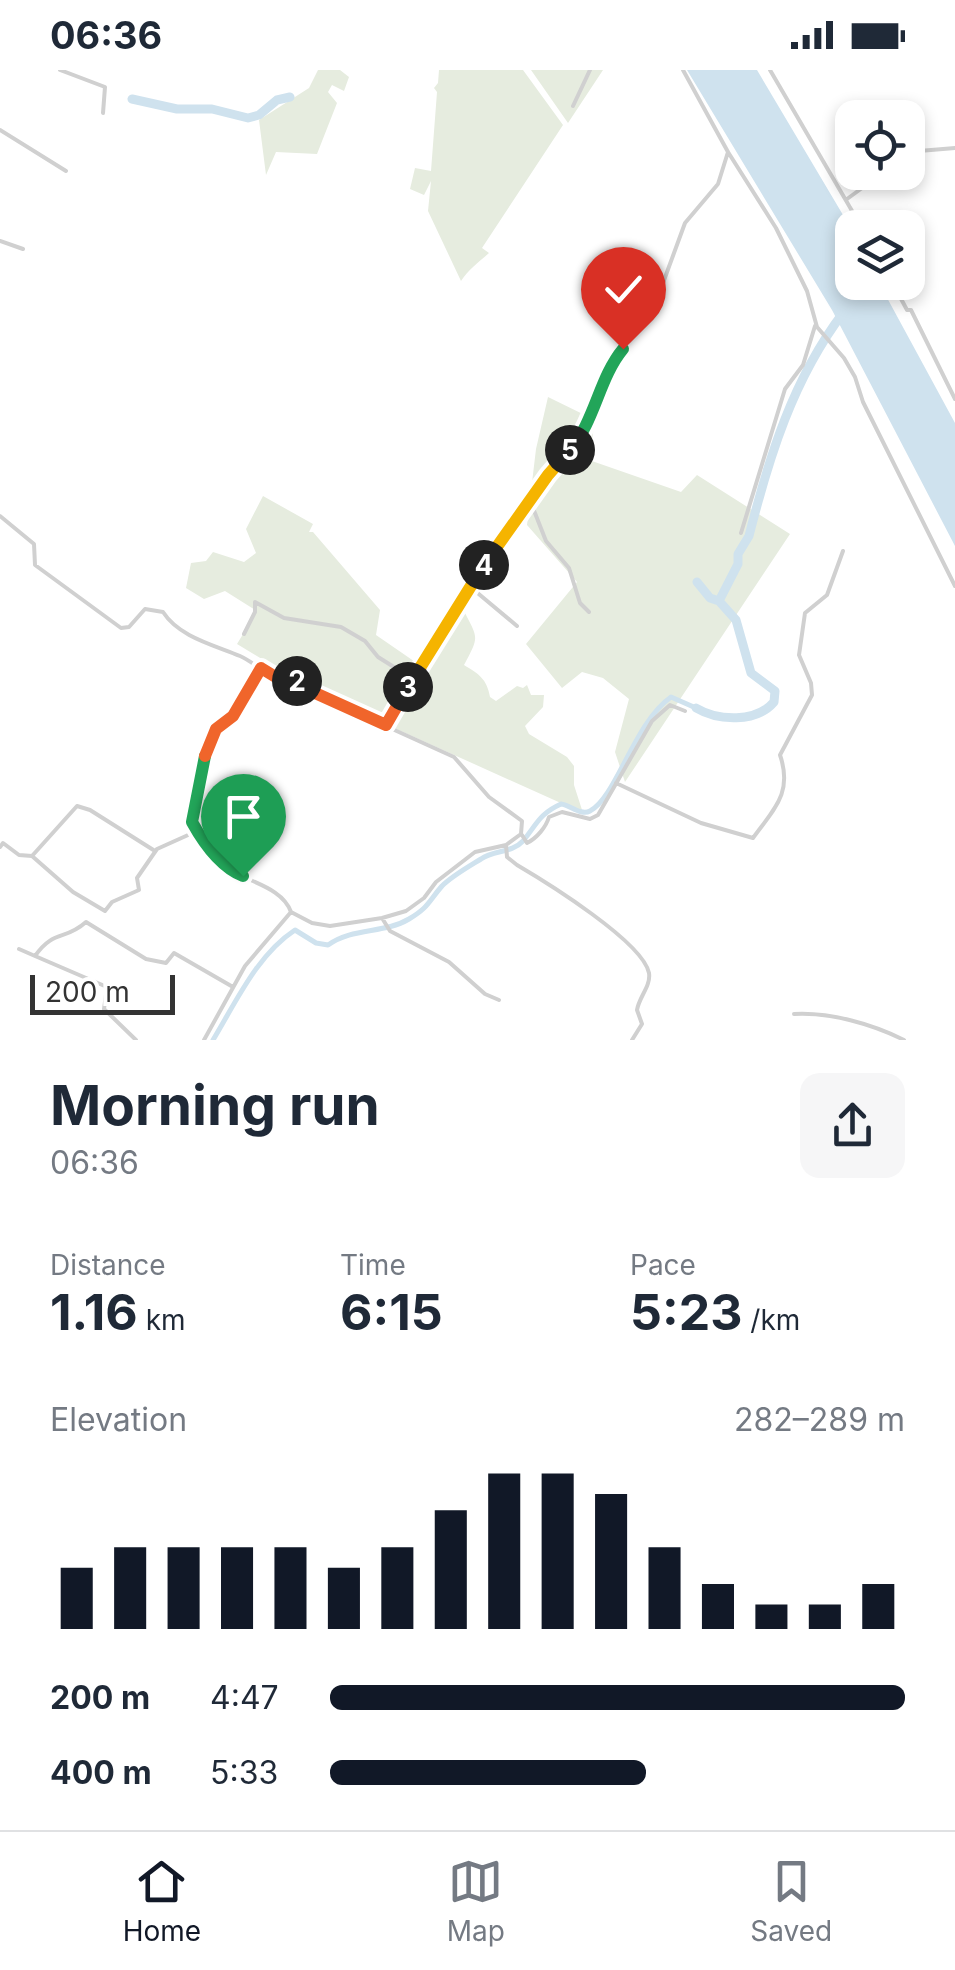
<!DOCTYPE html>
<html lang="en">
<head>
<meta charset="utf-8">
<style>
	body { margin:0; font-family:Inter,sans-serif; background:#f6f6f7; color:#1f2937; height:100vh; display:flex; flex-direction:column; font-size:38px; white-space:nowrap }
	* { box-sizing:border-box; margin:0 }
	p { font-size:32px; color:#747a83 }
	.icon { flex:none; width:55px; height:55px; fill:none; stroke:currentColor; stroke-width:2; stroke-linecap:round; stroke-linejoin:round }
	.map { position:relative; height:970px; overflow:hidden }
	.details { display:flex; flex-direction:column; background:#fff; flex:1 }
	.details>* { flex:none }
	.buttons { position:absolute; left:835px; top:30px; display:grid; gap:20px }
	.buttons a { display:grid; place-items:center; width:90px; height:90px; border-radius:20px; background:#fff; box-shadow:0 5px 15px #0003; font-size:50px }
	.scale { position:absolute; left:30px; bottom:25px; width:145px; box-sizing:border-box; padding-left:10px; border:5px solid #333; border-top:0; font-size:28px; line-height:35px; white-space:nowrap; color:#333; -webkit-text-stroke:8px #fff; paint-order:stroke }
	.pin { position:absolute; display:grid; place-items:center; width:85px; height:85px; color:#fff; margin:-102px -42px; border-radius:50% 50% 50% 0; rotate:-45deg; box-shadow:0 0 10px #0007 }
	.pin .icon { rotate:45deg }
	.km { position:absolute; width:50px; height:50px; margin:-25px; border-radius:50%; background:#222; color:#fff; font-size:28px; line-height:50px; text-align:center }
	.round { display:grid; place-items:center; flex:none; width:105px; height:105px; border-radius:20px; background:#f6f6f7 }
	.overview { display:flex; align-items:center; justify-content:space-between; height:170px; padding:0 50px }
	h1 { font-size:55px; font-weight:700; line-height:75px }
	.stats { display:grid; grid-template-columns:repeat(3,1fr); gap:15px; height:170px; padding:10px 50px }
	.stats div { display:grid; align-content:center }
	.stats b { font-size:50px; font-weight:700 }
	.stats small { font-size:28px; font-weight:400 }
	.stats p { font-size:28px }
	.chart { height:280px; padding:20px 50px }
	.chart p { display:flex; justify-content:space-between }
	.chart svg { width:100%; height:180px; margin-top:10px; stroke:#111827; stroke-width:6 }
	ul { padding:0 50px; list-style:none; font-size:32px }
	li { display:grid; grid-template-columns:160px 120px 1fr; align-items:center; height:75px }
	li i { height:25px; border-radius:12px; background:#111827 }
	.status { display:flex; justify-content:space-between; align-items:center; height:70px; padding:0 50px; background:#fff; direction:ltr }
	.status svg { height:28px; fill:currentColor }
	.tabs { display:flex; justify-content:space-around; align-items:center; height:140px; border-top:2px solid #e0e1e3; background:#fff; font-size:28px; color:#747a83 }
	.tabs a { display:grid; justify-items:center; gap:5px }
	.tabs .selected { color:#111827 }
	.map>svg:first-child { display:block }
	.green { fill:#e6ecdf }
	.water { fill:#cfe2ee }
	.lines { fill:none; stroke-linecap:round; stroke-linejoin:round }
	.canal { stroke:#cfe2ee; stroke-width:5 }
	.river { stroke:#cfe2ee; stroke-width:9 }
	.minor { stroke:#d0d0d0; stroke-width:4 }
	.split-1-casing { stroke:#fff; stroke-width:20 }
	.split-2-casing { stroke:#fff; stroke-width:20 }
	.split-3-casing { stroke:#fff; stroke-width:20 }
	.split-4-casing { stroke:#fff; stroke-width:20 }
	.split-5-casing { stroke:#fff; stroke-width:20 }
	.split-6-casing { stroke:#fff; stroke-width:20 }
	.split-1 { stroke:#22a559; stroke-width:12 }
	.split-2 { stroke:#f0652b; stroke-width:12 }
	.split-3 { stroke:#f0652b; stroke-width:12 }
	.split-4 { stroke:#f5b400; stroke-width:12 }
	.split-5 { stroke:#f5b400; stroke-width:12 }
	.split-6 { stroke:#22a559; stroke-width:12 }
</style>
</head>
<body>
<div class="status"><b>06:36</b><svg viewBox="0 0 49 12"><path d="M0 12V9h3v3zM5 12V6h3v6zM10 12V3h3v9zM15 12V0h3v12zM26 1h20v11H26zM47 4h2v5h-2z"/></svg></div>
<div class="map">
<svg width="955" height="970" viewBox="0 0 955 970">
	<rect width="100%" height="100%" fill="#fff"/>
	<path class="green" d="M318,0H340L349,7L344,21L332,15L328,22L337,33L317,84L276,82L266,105L259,50L309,18Z
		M439,0H523L563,55L482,178L489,183C479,192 468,200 461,211L428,141L431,111L424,125L410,119L415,98L431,101L437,22L434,18L438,13Z
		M531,0H603L568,53Z
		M548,327L595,350L589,390L681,422L697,405L790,464L625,712L615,682L629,629L603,608L582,602L562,618L526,574L577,512L527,455L536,379Z
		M263,426L313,454L309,462H313L380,540L376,565L421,596L433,592L447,557L463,539C478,569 480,565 464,595C479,604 487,609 490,627L496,631L517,616L523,618L527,615L531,625H544L543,637L525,656L529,664L567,687L574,696V715L583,743L323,626L237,574L257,541L225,521L204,529L186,518L191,493L206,491L213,482L244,492L256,483L246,459Z"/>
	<path class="water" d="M687,0H757L846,150L852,163V212L879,213L955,353V476L832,240Z"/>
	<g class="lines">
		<path class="canal" d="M213,970C236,932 257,885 295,860L316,873L328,875C353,857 384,864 409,849C429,837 428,832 442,816C452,806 468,797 481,789C494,780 512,783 523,771C537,754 539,744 561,734C570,735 581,746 590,741C616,728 634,653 671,627L696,638"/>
		<path class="river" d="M132,29L177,39H212L248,48L259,45L277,30L290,27
			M697,512L710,528L719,531
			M696,638C718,651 756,653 774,632L775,621L751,603L736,550L719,531L738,494V484L749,466C769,387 793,309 843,243"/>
		<path class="minor" d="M60,0L105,17L103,43
			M683,0L728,82L776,158L807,221L817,257L844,288L855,307L863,332L955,516
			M770,0L862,158
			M573,36L590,0
			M0,60L66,101
			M908,88L919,81L955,78
			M847,129L884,102
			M0,171L23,179
			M892,212L907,240H911L955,329
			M531,433L546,471L569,498L580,533L589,542
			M0,446L34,474L35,495L121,558L129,557L145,539L163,542C179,567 214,575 240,586C252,591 262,602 275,607C287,611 295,610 304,619L454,687L489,727L522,751L521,764L506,775L475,782L436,812L424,828L406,841L382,848L330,856L312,853L291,842L245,896L204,970
			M741,463L785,319L803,295L815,256
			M468,515L517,556
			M244,564L255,542V532L284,548L341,557L365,571L378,587L413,609
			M385,655L451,551L468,515L531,433L548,405L576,373L611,293L663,213L685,153L718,114L728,82
			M616,713L701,753L753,768C774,739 793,723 780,685L812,625L811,613L799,585L805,543L827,525L843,481
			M197,761L191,752L207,678L217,659L233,646L261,598
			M522,765L527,773C537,768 546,757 549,747L562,742L590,749L598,745L652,651L670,635L685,641
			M506,775L507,787L517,795C546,812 643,872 649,903C651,916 639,927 637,940L642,954L632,970
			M0,777L3,773L19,785L32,786L73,822L105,841L112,832L139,820L137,808L157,779L197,761C205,774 221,795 234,802C253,813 283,819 291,842
			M32,786L77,736L90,740L155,781
			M382,848L390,861L449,892L485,924L499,930
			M19,879L35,886C54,859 65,871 86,852L146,889L166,893L174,883L233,917
			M35,886L107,917L104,939L136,970
			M794,944C830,942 872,954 904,970"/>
	</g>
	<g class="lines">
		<g class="split-1-casing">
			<path id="split-1" d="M205,686L192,752C203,772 221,797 243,806"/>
		</g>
		<g class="split-2-casing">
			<path id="split-2" d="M205,686L216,659L233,646L261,598L274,606L297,611"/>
		</g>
		<g class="split-3-casing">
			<path id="split-3" d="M297,611L304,618L386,655L408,617"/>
		</g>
		<g class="split-4-casing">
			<path id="split-4" d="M408,617L484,495"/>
		</g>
		<g class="split-5-casing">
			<path id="split-5" d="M484,495L548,405L570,380"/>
		</g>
		<g class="split-6-casing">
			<path id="split-6" d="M570,380C595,351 599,308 623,279"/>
		</g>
		<use href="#split-1" class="split-1"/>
		<use href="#split-2" class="split-2"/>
		<use href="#split-3" class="split-3"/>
		<use href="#split-4" class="split-4"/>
		<use href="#split-5" class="split-5"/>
		<use href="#split-6" class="split-6"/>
	</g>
</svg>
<div class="buttons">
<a><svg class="icon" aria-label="locate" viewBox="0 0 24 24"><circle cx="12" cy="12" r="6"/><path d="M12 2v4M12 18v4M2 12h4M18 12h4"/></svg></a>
<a><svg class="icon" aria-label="layers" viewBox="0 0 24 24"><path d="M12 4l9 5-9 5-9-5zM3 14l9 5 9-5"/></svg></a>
</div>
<div class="scale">200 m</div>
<div class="pin" style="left:243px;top:806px;background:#1e9e55"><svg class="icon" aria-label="arrive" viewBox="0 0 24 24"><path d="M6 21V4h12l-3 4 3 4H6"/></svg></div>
<div class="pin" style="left:623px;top:279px;background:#d93025"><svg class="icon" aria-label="check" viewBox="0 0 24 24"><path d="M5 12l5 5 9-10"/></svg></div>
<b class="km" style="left:297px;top:611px">2</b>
<b class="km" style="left:408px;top:617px">3</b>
<b class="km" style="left:484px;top:495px">4</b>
<b class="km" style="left:570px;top:380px">5</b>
</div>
<section class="details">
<div class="overview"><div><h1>Morning run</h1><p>06:36</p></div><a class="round"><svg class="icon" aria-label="share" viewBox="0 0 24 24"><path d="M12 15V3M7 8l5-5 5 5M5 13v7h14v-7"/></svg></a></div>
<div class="stats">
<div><p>Distance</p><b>1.16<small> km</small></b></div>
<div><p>Time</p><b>6:15</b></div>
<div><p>Pace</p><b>5:23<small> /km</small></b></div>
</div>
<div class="chart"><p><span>Elevation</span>282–289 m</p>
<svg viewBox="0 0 160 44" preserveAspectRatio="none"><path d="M5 44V29M15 44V24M25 44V24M35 44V24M45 44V24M55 44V29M65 44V24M75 44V15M85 44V6M95 44V6M105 44V11M115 44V24M125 44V33M135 44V38M145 44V38M155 44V33"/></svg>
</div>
<ul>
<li><b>200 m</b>4:47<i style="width:100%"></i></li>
<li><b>400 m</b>5:33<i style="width:55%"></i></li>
</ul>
</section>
<nav class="tabs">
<a class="selected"><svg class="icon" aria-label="home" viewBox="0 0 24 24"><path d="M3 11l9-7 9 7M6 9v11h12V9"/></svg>Home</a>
<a><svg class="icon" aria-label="map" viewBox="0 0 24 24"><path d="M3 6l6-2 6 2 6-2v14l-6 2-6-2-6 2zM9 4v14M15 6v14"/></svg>Map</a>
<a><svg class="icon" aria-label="saved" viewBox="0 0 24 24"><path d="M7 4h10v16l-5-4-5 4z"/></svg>Saved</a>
</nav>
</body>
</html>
